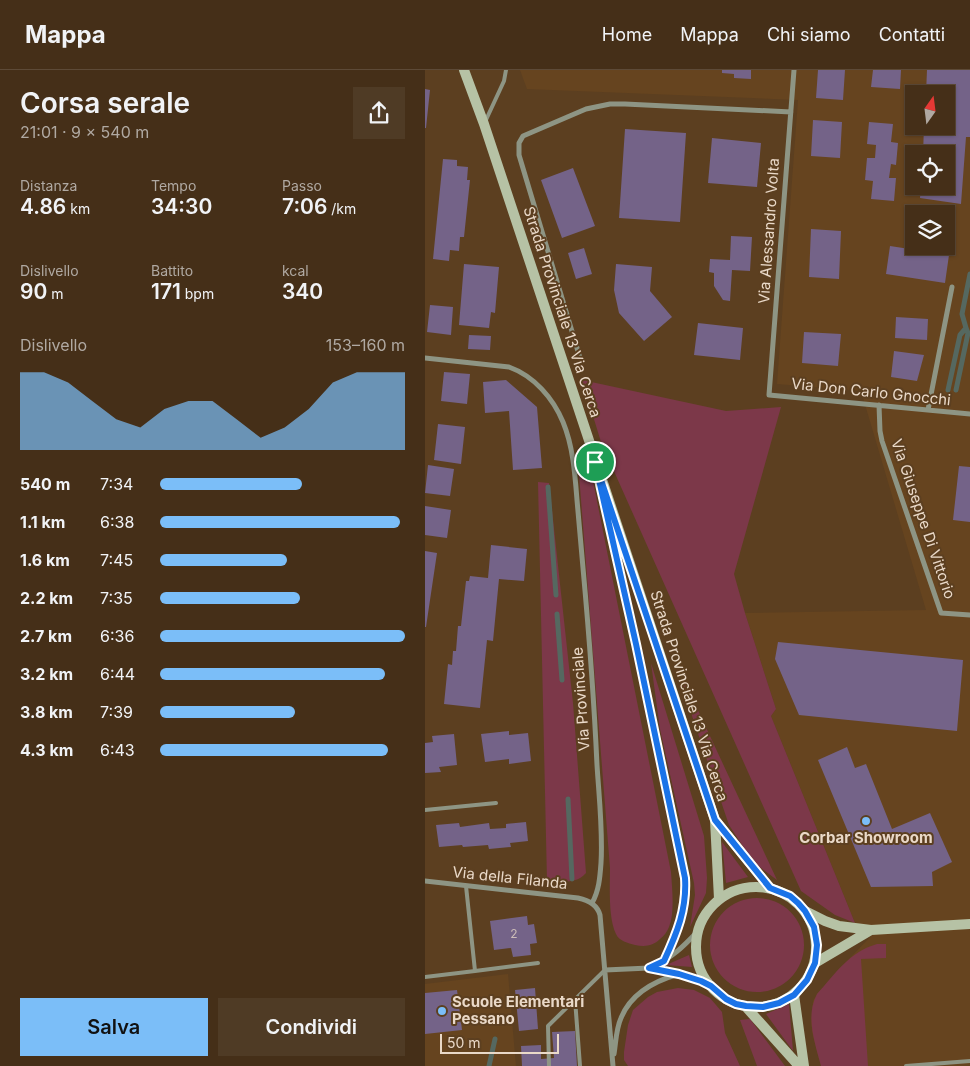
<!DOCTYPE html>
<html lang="it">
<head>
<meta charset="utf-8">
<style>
	body { margin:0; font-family:Inter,sans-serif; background:#4f3b25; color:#f1f3f6; height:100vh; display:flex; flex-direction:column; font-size:19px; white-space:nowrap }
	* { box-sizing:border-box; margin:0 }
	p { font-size:16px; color:#b0a9a2 }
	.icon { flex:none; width:28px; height:28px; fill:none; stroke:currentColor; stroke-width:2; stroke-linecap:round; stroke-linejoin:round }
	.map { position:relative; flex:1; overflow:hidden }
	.sheet { display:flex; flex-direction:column; background:#452f18; width:425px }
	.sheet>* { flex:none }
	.needle { width:32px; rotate:14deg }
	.tools { position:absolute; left:480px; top:15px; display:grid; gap:10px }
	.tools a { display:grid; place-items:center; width:50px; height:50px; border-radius:0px; background:#452f18; box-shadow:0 1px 4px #0004,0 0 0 1px #5d4a37; font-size:25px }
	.scale { position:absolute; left:15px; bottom:12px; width:119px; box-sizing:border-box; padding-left:5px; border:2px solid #ead9c8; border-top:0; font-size:14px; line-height:18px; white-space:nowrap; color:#ead9c8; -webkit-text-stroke:4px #5c3f20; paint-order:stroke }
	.pin { position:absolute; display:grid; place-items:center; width:42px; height:42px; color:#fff; margin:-21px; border:2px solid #fff; border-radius:50%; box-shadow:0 1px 5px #0007 }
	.round { display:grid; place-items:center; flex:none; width:52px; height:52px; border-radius:0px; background:#4f3b25 }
	.summary { display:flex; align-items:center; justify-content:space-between; height:85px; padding:0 20px }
	h1 { font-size:28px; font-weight:600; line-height:38px }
	.metrics { display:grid; grid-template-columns:repeat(3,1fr); gap:8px; height:85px; padding:5px 20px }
	.metrics div { display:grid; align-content:center }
	.metrics b { font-size:21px; font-weight:600 }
	.metrics small { font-size:14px; font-weight:400 }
	.metrics p { font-size:14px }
	.chart { height:140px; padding:10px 20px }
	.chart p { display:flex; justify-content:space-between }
	.chart svg { width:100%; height:90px; margin-top:5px; fill:#7bbef8; opacity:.7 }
	.cta { display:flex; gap:10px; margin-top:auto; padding:10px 20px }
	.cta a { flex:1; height:58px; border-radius:0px; background:#7bbef8; color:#111; font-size:20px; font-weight:600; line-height:58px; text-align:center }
	.cta a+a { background:#4f3b25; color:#f1f3f6 }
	ul { padding:0 20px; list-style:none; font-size:16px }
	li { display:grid; grid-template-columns:80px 60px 1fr; align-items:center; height:38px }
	li i { height:12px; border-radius:6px; background:#7bbef8 }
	header { display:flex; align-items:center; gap:30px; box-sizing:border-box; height:70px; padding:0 25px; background:#452f18; border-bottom:1px solid #5d4a37 }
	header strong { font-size:24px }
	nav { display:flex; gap:28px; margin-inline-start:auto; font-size:18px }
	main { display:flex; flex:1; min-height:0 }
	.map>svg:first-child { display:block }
	.built { fill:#66441f; fill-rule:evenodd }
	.green { fill:#7c3849 }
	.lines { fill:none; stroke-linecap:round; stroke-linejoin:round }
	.stream { stroke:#556860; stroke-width:5 }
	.building { fill:#746388 }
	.lane { stroke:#8e9584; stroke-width:4 }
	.street { stroke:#8e9584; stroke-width:5 }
	.secondary { stroke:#b6c2a5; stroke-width:10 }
	.route-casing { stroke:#fff; stroke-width:10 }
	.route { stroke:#1a73e8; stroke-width:6 }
	.poi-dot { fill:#7bbef8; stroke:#5c3f20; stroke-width:2 }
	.labels { text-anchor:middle; stroke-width:4; stroke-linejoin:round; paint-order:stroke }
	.number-label { font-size:12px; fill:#ccbcb8 }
	.street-label { font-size:15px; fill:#ead9c8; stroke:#5c3f20 }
	.poi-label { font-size:15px; font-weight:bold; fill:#ead9c8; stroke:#5c3f20 }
</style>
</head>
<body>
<header>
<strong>Mappa</strong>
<nav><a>Home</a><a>Mappa</a><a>Chi siamo</a><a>Contatti</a></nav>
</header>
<main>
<section class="sheet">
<div class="summary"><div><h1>Corsa serale</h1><p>21:01 · 9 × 540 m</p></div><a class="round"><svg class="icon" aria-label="share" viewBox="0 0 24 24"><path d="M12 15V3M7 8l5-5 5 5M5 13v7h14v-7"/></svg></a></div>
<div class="metrics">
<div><p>Distanza</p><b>4.86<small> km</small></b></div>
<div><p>Tempo</p><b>34:30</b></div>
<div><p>Passo</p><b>7:06<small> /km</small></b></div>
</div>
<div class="metrics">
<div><p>Dislivello</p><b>90<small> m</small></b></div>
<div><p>Battito</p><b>171<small> bpm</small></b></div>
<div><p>kcal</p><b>340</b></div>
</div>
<div class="chart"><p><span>Dislivello</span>153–160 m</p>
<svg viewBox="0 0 160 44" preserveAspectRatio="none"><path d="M0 44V6L10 6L20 11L30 20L40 29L50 33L60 24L70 20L80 20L90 29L100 38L110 33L120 24L130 11L140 6L150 6L160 6V44z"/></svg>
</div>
<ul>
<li><b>540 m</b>7:34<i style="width:58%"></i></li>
<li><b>1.1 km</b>6:38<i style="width:98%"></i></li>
<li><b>1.6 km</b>7:45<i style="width:52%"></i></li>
<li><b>2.2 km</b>7:35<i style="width:57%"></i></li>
<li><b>2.7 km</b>6:36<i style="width:100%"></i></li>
<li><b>3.2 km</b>6:44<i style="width:92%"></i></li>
<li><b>3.8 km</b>7:39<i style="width:55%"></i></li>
<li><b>4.3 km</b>6:43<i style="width:93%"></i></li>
</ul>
<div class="cta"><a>Salva</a><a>Condividi</a></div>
</section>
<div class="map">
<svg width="545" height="996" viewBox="0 0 545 996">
	<rect width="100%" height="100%" fill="#5c3f20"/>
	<path class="built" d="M95,0H545V851L446,857L430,853L346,646L351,639L320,543L501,540L436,321L352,314L373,30L102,19ZM489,24H521V56H489ZM489,84H521V116H489ZM489,144H521V176H489Z
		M545,857V996H396L387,962L386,951L388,931L392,924L426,887L449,863Z
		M83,904L91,996H0V914Z"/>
	<path class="green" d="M157,310L301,341L356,337L309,504L320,543L351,639L346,646L430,853L410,845L376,821L176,372Z
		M152,379L166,401L246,802C247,818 250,842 244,857C242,862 239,866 235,869C228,876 220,877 210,875C203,873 194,871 191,864C183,848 185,816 185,798Z
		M113,412L124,413L148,633L161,803C150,815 137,811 122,811Z
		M244,578L352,810L328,792L304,755Z
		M226,593L279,766L282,808L281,823L265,857L270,825L269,813L235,659Z
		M297,772L323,807L301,813Z
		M285 875a47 47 0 1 1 94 0a47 47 0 1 1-94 0Z
		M452,874H461V888L436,889L443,996H396C390,973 380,946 392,924C411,903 424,882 452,874Z
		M264,885L267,897L241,895Z
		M253,918L269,920L285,928L297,942L300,963L315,996H203L199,990V982L203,955L208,940L223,927L232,922Z
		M364,934L368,981L341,944Z
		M325,949L360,996H332L315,950Z"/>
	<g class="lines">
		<path class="stream" d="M523,320L535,265L541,258L537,244L545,204
			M531,320L543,263L541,258
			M123,417L131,525
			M132,544L137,610
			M143,729L147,809
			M64,996L70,969"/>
	</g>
	<path class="building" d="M297,0H326V9L309,8V4L297,3Z
		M393,0H420L418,30L391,28Z
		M448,0H476L475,19L446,17Z
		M502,0H545V67H541L536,134L495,128L496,116H521V84H498L499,56H521V24H501Z
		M0,19L5,20L1,58H0Z
		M388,50L417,52L415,88L386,86Z
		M444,52L468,54L466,72L473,73L471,95L466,94L464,108H471L469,131L446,129L448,111L440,110L442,88H450L451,75L442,74Z
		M200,59L261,63L255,152L194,148Z
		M287,68L336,73L332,117L283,113Z
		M18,89L32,90V96L43,97L42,110H45L39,167H35L34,181L25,180L24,191L8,189Z
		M148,98L170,156L137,168L116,110Z
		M386,159L416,161L414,209L384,207Z
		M306,166L327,167L325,201L307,200L305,231L298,230L289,216V203L284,202L285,189L305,190Z
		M465,176L524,185L520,213L461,204Z
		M159,178L167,204L151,209L143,183Z
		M39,194L74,197L70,243L66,242L64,258L34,255Z
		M191,194L227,197L225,221L247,247L219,271L194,243L189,220Z
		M5,235L28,237L26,265L2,262Z
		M471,247L503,249L502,270L470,268Z
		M273,253L318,258L315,290L269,285Z
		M379,262L416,264L413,296L377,293Z
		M44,265L66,266L65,280L43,279Z
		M469,281L499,285L492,311L466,307Z
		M19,302L45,304L42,334L16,331Z
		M81,310L112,337L117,398L88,400L84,341L60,343L58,312Z
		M13,354L40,357L36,394L9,390Z
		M3,395L29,399L25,426L0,423Z
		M534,396L545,397V452L528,450Z
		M0,436L26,440L22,468L0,465Z
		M66,475L102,479L99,511L74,509L68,571L62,570L55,638L19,634L23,594L27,595L28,581H31L33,556H36L41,511H44L45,506L63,508Z
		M0,481L12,483L1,557H0Z
		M353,572L538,590L532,661L374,645L350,589Z
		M84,661V665L103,663L106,691L84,694V689L60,692L56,664Z
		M29,664L32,695L14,697L16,702L0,703V673L8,672L7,666Z
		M422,677L430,698L441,694L467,759L505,743L527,792L507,802L508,816L446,817L393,690Z
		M101,752L103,771L85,773L86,777L64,779L63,775L38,777L37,775L14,777L11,755L34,753L35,757L64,753L65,759L81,758V754Z
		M102,846L103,855L109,854L112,873L105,874L106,885L88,887L86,878L69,880L65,851Z
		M110,918L113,959L94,961L90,920Z
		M32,920L37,960L0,964V923Z
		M150,961L152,996H97L96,976L116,975V989L129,988L127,962Z"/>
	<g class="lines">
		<path class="lane" d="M60,52L79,11L81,0
			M0,740L71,733
			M50,901L113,893
			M0,907L50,901L41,816
			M150,929L155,996
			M124,996L123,956L180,900
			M481,996L545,991"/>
		<path class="street" d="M369,0L344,325L545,344
			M0,288L84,297C109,306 128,328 138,352C148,376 150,404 152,430C154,453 156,475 158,498C164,564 169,629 172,695C174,727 178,761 176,793C175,807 174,821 167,833
			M155,288L94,85V73L98,66L161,39L185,34H200L366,42
			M454,335L455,361L457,371L516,543L545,545
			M503,340L527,217
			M178,426L211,574L259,804C263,838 253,860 239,891
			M0,811L153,828C163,830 172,834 175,845L188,996
			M226,897C246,889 259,876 273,861
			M180,900L224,898L267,908L285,917
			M189,984C191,972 191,959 196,948C206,923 229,911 254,904"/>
		<path class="secondary" d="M39,0L59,54L290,750L294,829
			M290,750L345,818
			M271 877a60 60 0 1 1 120 0a60 60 0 1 1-120 0Z
			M380,841L400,851L414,856L446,860L545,854
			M390,893L446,860
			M369,925L379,996
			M321,937L374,996"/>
	</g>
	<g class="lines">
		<g class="route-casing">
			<path id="route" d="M170,392L290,750L345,818L365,826L373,833L380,841L389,857L392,875L390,893L382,910L369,925L354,933L338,937L321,936L311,934L301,929L286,916L276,911L254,904L224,898L239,891C252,863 262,839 260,808L211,574Z"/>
		</g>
		<use href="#route" class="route"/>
	</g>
	<g class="poi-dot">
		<circle cx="441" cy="751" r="5"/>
		<circle cx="17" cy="941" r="5"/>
	</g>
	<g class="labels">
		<g class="number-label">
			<text x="89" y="868">2</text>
		</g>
		<g class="street-label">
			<text transform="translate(344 161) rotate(-86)" y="5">Via Alessandro Volta</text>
			<text transform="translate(137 242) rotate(72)" y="5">Strada Provinciale 13 Via Cerca</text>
			<text transform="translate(446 322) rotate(6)" y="5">Via Don Carlo Gnocchi</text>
			<text transform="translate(498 449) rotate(71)" y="5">Via Giuseppe Di Vittorio</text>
			<text transform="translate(264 626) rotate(72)" y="5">Strada Provinciale 13 Via Cerca</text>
			<text transform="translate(156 629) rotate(-94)" y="5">Via Provinciale</text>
			<text transform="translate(85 808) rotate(6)" y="5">Via della Filanda</text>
		</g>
		<g class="poi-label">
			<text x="441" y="773">Corbar Showroom</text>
			<text x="27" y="937" text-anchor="start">Scuole Elementari<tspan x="27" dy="17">Pessano</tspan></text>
		</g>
	</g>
</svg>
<div class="tools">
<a><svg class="needle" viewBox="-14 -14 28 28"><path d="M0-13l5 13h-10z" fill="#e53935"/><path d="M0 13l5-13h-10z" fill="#b0a9a2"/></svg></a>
<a><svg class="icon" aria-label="locate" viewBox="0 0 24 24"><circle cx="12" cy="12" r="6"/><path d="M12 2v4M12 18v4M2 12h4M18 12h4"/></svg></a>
<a><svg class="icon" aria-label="layers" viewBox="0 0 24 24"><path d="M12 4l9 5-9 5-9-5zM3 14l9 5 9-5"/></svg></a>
</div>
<div class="scale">50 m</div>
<div class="pin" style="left:170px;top:392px;background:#1e9e55"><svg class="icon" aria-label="arrive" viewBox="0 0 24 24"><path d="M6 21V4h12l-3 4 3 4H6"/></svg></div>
</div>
</main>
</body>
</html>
